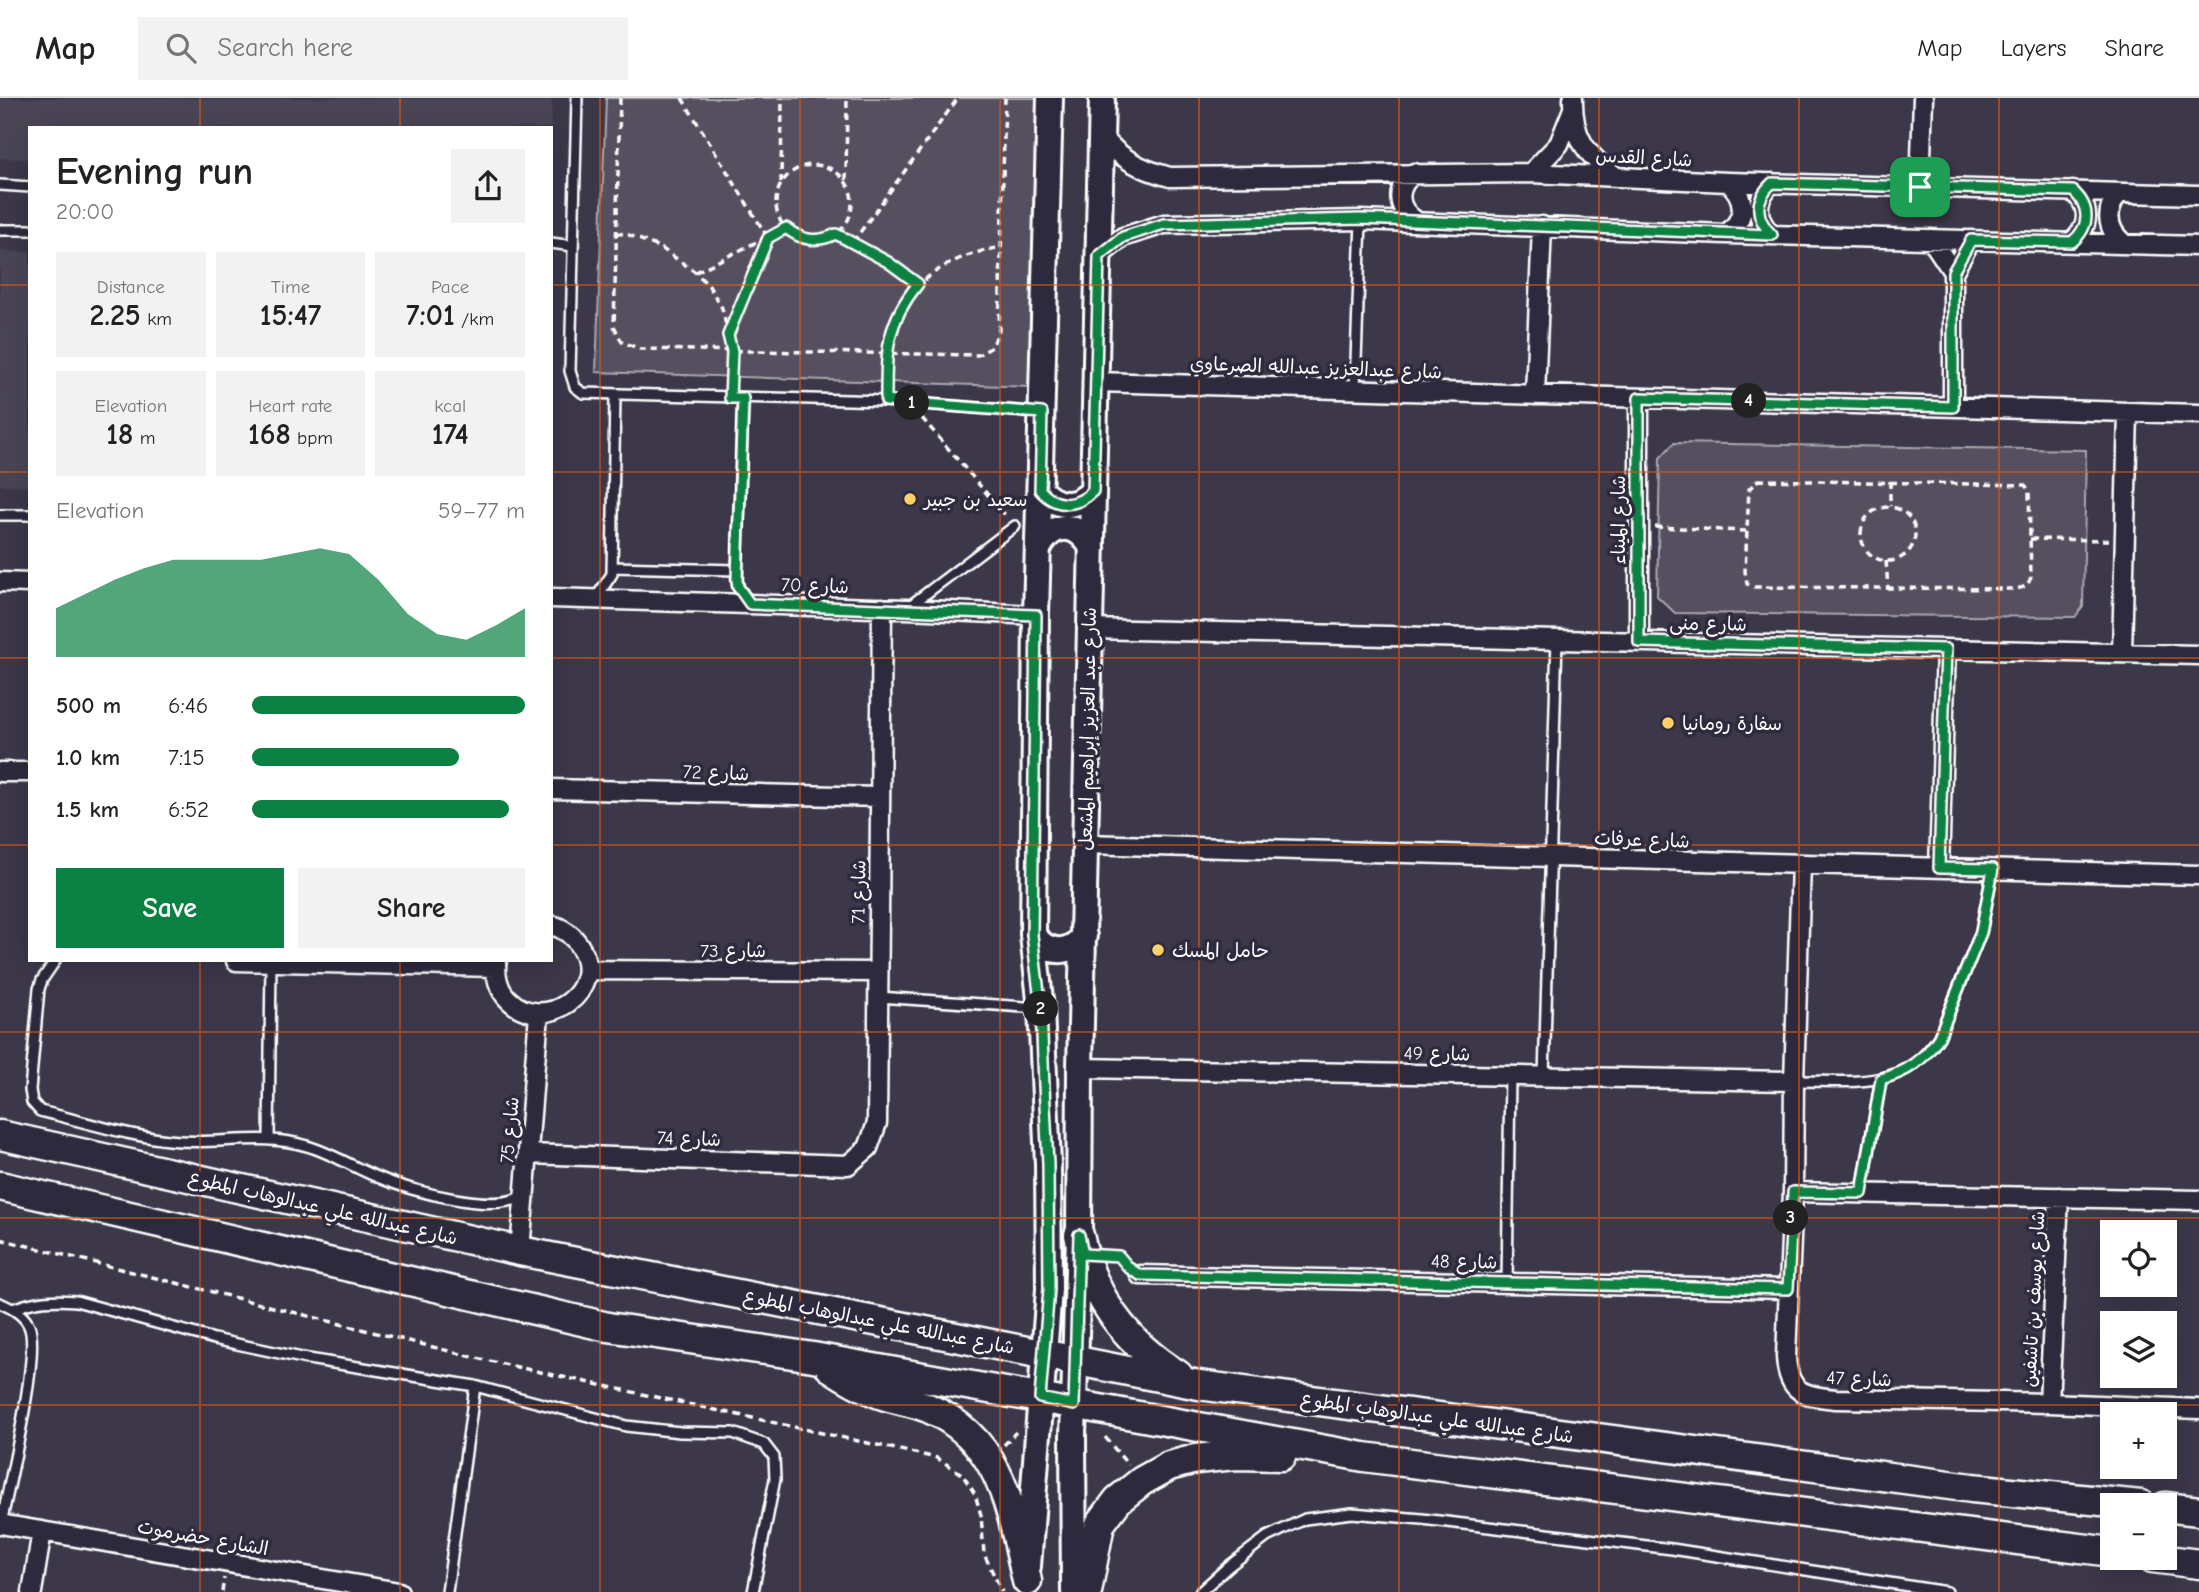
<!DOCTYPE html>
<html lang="en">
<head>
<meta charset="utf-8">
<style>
	body { margin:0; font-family:"Comic Neue","Playpen Sans Arabic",sans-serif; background:#f2f2f2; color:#222; height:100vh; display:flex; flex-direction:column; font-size:26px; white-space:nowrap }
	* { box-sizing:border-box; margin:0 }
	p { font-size:23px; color:#767676 }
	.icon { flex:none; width:38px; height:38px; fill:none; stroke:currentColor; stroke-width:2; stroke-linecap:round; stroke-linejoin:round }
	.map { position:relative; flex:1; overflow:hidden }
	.drawer { position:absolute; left:28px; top:28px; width:525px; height:836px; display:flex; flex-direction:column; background:#fff; border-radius:0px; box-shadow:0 7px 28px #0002 }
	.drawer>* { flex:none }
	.controls { position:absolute; left:2100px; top:1122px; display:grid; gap:14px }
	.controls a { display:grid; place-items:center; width:77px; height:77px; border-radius:0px; background:#fff; box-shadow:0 7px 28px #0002; font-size:35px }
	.pin { position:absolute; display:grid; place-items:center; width:60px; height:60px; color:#fff; margin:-30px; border-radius:14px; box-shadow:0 4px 10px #0006 }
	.km { position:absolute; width:35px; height:35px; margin:-18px; border-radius:50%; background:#222; color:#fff; font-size:19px; line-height:35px; text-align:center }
	.round { display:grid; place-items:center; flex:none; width:74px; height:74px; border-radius:0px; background:#f2f2f2 }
	.summary { display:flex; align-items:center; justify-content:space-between; height:119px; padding:0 28px }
	h1 { font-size:38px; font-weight:600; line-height:52px }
	.metrics { display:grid; grid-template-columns:repeat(3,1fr); gap:10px; height:119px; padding:7px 28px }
	.metrics div { display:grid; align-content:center; border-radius:0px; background:#f2f2f2; text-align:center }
	.metrics b { font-size:30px; font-weight:600 }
	.metrics small { font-size:19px; font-weight:400 }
	.metrics p { font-size:19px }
	.chart { height:196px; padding:14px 28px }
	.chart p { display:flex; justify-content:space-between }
	.chart svg { width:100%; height:126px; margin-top:7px; fill:#0b8043; opacity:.7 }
	.cta { display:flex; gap:14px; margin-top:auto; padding:14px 28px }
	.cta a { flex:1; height:80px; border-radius:0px; background:#0b8043; color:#fff; font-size:28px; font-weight:600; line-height:80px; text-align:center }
	.cta a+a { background:#f2f2f2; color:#222 }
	ul { padding:0 28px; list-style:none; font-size:23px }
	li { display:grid; grid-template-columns:112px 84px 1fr; align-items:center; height:52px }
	li i { height:18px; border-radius:9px; background:#0b8043 }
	header { display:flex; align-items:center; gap:42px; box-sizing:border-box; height:98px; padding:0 35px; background:#fff; border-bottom:2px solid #e0e0e0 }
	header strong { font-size:33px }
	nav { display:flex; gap:38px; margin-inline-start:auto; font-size:24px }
	.search { width:490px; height:63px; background:#f2f2f2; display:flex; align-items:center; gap:18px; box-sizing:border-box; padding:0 24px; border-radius:0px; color:#767676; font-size:26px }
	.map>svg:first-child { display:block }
	.built { fill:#494455 }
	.green { fill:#555060; stroke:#aaa8b0; stroke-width:2 }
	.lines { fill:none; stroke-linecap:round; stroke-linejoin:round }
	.lane-casing { stroke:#fff; stroke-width:14 }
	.street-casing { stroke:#fff; stroke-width:23 }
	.secondary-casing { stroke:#fff; stroke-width:30 }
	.primary-casing { stroke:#fff; stroke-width:33 }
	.path { stroke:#fff; stroke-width:3.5; stroke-dasharray:7 5; stroke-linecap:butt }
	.lane { stroke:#2f2a3d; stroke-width:9 }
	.street { stroke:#2f2a3d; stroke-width:18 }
	.secondary { stroke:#2f2a3d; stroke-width:24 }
	.primary { stroke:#2f2a3d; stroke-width:28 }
	.route-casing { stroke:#fff; stroke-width:14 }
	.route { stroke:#0b8043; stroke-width:9 }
	.grid { fill:none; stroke:#e8590c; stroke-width:2; stroke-opacity:0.55 }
	.poi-dot { fill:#ffd166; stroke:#2f2a3d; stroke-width:2.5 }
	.labels { text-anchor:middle; stroke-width:7; stroke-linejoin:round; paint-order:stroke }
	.street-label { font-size:19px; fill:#fff; stroke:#2f2a3d }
	.poi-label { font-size:19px; fill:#fff; stroke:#2f2a3d; text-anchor:start }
</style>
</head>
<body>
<header>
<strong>Map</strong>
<div class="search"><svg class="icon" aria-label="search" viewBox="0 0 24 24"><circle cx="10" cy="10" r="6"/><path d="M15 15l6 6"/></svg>Search here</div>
<nav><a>Map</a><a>Layers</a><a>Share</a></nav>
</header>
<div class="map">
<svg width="2199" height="1494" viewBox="0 0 2199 1494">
	<rect width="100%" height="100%" fill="#3c3749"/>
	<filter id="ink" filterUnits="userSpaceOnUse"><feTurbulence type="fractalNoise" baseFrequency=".0143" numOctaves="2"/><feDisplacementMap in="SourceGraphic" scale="14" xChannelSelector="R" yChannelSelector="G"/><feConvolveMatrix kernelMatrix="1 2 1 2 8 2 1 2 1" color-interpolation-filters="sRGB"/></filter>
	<g filter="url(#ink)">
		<path class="built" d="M0,0H552L551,30H30V61L0,60Z
			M0,153L30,154V388L0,387Z"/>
		<path class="green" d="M606,0H1044L1033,289L596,274Z
			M1674,345L2086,352L2083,509L2075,519L1675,515L1657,498L1660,360Z"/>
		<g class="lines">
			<g class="lane-casing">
				<path id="lane" d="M577,0L570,273L575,289L583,295L886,303L1041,315
					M0,87L30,89
					M0,132H30
					M551,145L573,148
					M1355,291L1361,122
					M743,300L737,481L738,489L749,505
					M0,417H30
					M612,469L737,472
					M596,500L612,476L615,297
					M907,510L1015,428
					M55,863L42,882L39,891L30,992L32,1004L40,1013C86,1024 133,1040 180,1043C223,1046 265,1035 307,1048C332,1055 356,1071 380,1080C407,1092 501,1118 524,1096
					M878,899L1039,910
					M1544,979L1557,541
					M1794,983C1852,982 1903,994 1939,939L1981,834L1993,771
					M269,1041L271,864
					M1862,1095L1881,981
					M1507,1185L1510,978
					M0,1205C11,1210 24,1216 29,1228C41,1254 8,1391 1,1426
					M13,1211C35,1202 53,1201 76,1203L214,1241L302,1260L475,1288L626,1328L680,1334L733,1335L764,1346L774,1359L775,1381L753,1494
					M447,1494L475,1288
					M1200,1494L1229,1468L1267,1439L1305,1421L1352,1415L1422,1421L1672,1451L1947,1494"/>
			</g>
			<g class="street-casing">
				<path id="street" d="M1573,0C1572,39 1586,56 1615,78
					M1101,37C1120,61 1140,71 1170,79L1531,75L1728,84L2199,97
					M1414,75C1395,90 1396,110 1416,123
					M1531,75L1559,46L1573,11
					M1772,85C1754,102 1755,121 1772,137
					M1920,89L1923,0
					M2119,95C2105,112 2106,130 2123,145
					M1726,136C1746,122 1747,100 1728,84
					M1931,141L1953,174
					M2072,144C2090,129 2091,109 2073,93
					M1099,158L1123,139L1164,126L1361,122L1726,136L2199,148
					M1096,284L2199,316
					M1535,297L1542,128
					M1639,300V544
					M1953,308V174L1971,142
					M0,484L30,485
					M551,500L906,511L1036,517
					M1090,531L2199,557
					M2122,555L2128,314
					M0,674H30
					M551,691L880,699
					M1084,746L2199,777
					M1801,766L1794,983L1793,1094L1786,1259C1788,1295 1804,1298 1836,1301L2049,1305L2199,1311
					M1939,770L1946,551
					M236,863L496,869
					M497,863C494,876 499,893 509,902C545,937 607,892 580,849C573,837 564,830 551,827
					M587,872L878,874
					M1080,970L1794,983
					M528,1056L848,1067L868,1050L877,1025L882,510
					M1793,1094L2199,1102
					M520,1153L539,916
					M1140,1177L1788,1191
					M2049,1305L2059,1099
					M0,1426L399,1494
					M32,1494L42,1433"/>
			</g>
			<g class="secondary-casing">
				<path id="secondary" d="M1040,392C1056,410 1076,411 1093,393
					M1038,451C1052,423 1077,423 1092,450
					M1033,837C1047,856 1069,858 1084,838
					M1028,1468L1049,1191L1048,1066L1041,911L1033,837L1036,517L1050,0
					M1074,1494L1073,1338L1079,1137L1080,970L1102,0"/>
			</g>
			<g class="primary-casing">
				<path id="primary" d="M0,1037L520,1153L1199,1287L1972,1390L2141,1407
					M0,1088L608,1229L813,1259L1364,1359L2112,1454
					M1079,1137C1092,1199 1125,1244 1178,1277
					M830,1269C845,1279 861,1288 877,1295C894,1302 912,1303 928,1310C1003,1342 1011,1413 1027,1483
					M2165,1409L2199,1413
					M2152,1460L2199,1466
					M1087,1494L1100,1426L1118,1402L1142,1383L1169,1368L1196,1361L1235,1357L1281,1358"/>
			</g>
			<path class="path" d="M620,0L614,228L622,244L640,251L978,257L992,249L999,232L1005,0
				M682,0L768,140L728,237
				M776 105a38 38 0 1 1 76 0a38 38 0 1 1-76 0Z
				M846,82L847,0
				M781,85L782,0
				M616,135L629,137L661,150L694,173L709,188L722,210L732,252L731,286
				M836,136L888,164L918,186
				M853,144L958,0
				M696,174L785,130
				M886,290C886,278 884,264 886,252C895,191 944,158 1002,149
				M922,320L1006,418
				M1758,382L2025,387L2029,393L2031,479C2028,488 2024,490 2014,491L1754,489L1747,486L1745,473L1749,391Z
				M1890,383V408
				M1861 436a27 27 0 1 1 54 0a27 27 0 1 1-54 0Z
				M1655,429L1747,433
				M2030,441L2109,442
				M1886,463L1888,490
				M0,1141L485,1262L937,1360L962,1376L975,1396L981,1417L984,1456L1002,1494
				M1106,1157L1119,1158L1126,1166
				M1105,1339L1128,1367
				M1004,1347L1016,1334
				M222,1494L224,1480"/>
			<use href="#lane" class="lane"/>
			<use href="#street" class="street"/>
			<use href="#secondary" class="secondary"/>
			<use href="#primary" class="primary"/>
		</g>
	</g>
	<g class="lines" filter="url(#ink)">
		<g class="route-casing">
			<path id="route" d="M1772,85L2073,93C2091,109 2090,129 2072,144L1971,142L1953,174V309L1639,300V544L1946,551L1939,770L1993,771L1981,834L1939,939C1924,962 1908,974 1881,981L1862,1095L1793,1094L1788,1191L1140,1177L1129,1170L1119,1158L1083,1156L1079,1137L1074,1307L1040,1300L1049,1191L1048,1066L1044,988L1041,911L1032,837L1036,517L750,506L738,489L737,481L743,300H730L732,253L728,237L768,140L786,130C802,143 817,145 836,136L888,164L918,186C886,225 886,254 886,303L1042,315L1040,392C1056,410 1076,410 1093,393L1099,158L1123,139L1164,126L1361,121L1772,137C1755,120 1754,102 1772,85Z"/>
		</g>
		<use href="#route" class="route"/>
	</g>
	<path class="grid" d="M200,0V30M400,0V30M600,0V1494M800,0V1494M1000,0V1494M1199,0V1494M1399,0V1494M1599,0V1494M1799,0V1494M1999,0V1494M0,187H30M551,187H2199M0,374H30M551,374H2199M0,560H30M551,560H2199M0,747H30M551,747H2199M200,863V1494M400,863V1494M0,934H2199M0,1120H2199M0,1307H2199"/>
	<g class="poi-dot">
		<circle cx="910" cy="401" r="7"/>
		<circle cx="1668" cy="625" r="7"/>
		<circle cx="1158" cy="852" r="7"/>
	</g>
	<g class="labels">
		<g class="street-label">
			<text transform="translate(1644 59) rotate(3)" y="7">شارع القدس</text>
			<text transform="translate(1316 269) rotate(2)" y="7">شارع عبدالعزيز عبدالله الصرعاوي</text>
			<text transform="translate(1618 422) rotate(-90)" y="7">شارع الميناء</text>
			<text transform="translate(815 487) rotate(2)" y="7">شارع 70</text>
			<text transform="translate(1708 525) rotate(1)" y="7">شارع منى</text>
			<text transform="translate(1087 631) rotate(-89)" y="7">شارع عبد العزيز إبراهيم المشعل</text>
			<text transform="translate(716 674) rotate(2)" y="7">شارع 72</text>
			<text transform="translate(1642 741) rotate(2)" y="7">شارع عرفات</text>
			<text transform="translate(858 794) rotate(-89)" y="7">شارع 71</text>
			<text x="733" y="859">شارع 73</text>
			<text transform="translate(1437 955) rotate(1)" y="7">شارع 49</text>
			<text transform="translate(509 1032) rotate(-85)" y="7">شارع 75</text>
			<text transform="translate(689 1040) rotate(2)" y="7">شارع 74</text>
			<text transform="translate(323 1109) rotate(13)" y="7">شارع عبدالله علي عبدالوهاب المطوع</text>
			<text transform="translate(1464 1163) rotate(1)" y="7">شارع 48</text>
			<text transform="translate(2033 1201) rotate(-87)" y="7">شارع يوسف بن تاشفين</text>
			<text transform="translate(879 1223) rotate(11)" y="7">شارع عبدالله علي عبدالوهاب المطوع</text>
			<text transform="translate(1859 1280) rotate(2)" y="7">شارع 47</text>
			<text transform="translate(1437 1319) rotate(8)" y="7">شارع عبدالله علي عبدالوهاب المطوع</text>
			<text transform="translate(203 1439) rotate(10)" y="7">الشارع حضرموت</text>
		</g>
		<g class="poi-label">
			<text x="924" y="408">سعيد بن جبير</text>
			<text x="1682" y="632">سفارة رومانيا</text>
			<text x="1172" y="859">حامل المسك</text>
		</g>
	</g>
</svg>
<div class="controls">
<a><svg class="icon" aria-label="locate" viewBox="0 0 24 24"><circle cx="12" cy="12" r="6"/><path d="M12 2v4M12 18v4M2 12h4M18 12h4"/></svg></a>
<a><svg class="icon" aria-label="layers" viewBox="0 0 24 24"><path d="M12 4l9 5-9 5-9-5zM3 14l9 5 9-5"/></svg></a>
<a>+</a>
<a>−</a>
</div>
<div class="pin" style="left:1920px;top:89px;background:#1e9e55"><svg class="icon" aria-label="arrive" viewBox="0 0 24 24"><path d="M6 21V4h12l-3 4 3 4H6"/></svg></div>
<b class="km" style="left:912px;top:305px">1</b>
<b class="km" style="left:1041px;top:911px">2</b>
<b class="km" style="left:1791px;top:1120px">3</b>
<b class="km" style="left:1749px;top:303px">4</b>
<section class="drawer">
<div class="summary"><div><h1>Evening run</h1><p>20:00</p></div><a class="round"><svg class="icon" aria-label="share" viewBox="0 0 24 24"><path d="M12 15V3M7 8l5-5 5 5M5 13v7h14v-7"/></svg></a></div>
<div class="metrics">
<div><p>Distance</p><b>2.25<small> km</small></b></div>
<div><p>Time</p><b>15:47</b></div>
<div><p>Pace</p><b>7:01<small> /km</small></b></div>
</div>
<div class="metrics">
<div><p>Elevation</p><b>18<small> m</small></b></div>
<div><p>Heart rate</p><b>168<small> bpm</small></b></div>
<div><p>kcal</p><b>174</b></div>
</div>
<div class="chart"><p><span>Elevation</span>59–77 m</p>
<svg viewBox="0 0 160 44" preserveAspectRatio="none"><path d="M0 44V27L10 22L20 17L30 13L40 10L50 10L60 10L70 10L80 8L90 6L100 8L110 17L120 29L130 36L140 38L150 33L160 27V44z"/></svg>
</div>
<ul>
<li><b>500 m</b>6:46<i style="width:100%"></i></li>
<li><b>1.0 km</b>7:15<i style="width:76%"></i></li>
<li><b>1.5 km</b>6:52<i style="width:94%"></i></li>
</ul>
<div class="cta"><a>Save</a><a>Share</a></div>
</section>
</div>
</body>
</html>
